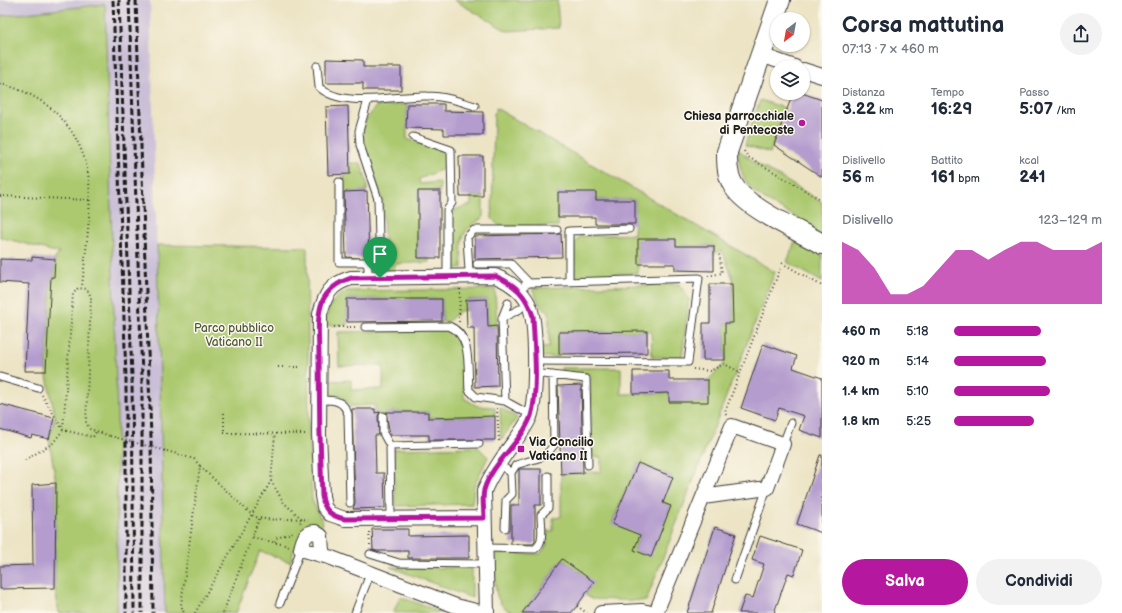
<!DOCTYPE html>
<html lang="it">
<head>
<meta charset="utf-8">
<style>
	body { margin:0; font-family:"Balsamiq Sans",sans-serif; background:#f2f2f3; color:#1f2937; height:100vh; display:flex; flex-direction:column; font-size:15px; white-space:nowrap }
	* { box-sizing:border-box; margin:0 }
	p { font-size:13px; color:#747a83 }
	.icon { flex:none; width:22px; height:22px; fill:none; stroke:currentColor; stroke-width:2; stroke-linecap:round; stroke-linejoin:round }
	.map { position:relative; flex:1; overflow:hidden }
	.sheet { display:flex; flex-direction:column; background:#fff; width:300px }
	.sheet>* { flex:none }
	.needle { width:26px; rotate:211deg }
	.controls { position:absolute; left:770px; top:12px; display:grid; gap:8px }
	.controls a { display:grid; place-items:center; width:40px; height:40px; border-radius:50%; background:#fff; box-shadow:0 1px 3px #0004; font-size:20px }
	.pin { position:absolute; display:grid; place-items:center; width:34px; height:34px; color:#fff; margin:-41px -17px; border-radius:50% 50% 50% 0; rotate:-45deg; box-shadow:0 0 4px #0007 }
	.pin .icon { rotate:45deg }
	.round { display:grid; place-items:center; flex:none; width:42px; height:42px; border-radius:21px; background:#f2f2f3 }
	.summary { display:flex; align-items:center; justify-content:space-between; height:68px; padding:0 20px }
	h1 { font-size:22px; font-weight:600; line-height:30px }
	.figures { display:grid; grid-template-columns:repeat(3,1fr); gap:6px; height:68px; padding:4px 20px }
	.figures div { display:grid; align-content:center }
	.figures b { font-size:17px; font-weight:600 }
	.figures small { font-size:11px; font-weight:400 }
	.figures p { font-size:11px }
	.chart { height:112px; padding:8px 20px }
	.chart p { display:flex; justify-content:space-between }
	.chart svg { width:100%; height:72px; margin-top:4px; fill:#b5179e; opacity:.7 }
	.primary-button { display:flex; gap:8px; margin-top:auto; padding:8px 20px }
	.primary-button a { flex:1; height:46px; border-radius:24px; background:#b5179e; color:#fff; font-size:16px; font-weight:600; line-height:46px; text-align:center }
	.primary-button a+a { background:#f2f2f3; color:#1f2937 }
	ul { padding:0 20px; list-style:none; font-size:13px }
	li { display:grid; grid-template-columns:64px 48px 1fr; align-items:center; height:30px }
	li i { height:10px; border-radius:5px; background:#b5179e }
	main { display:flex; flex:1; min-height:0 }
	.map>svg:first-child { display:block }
	.industrial { fill:#cabfd7 }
	.green { fill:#acc970; stroke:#647246; fill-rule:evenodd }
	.building { fill:#b49cce }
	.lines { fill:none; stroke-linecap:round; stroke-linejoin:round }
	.lane-casing { stroke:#3b3a35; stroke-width:9 }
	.street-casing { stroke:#3b3a35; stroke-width:16 }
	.secondary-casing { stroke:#3b3a35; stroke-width:22 }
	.path { stroke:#3b3a35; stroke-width:2; stroke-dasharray:1 3; stroke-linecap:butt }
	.lane { stroke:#fff; stroke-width:7 }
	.street { stroke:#fff; stroke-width:14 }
	.secondary { stroke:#fff; stroke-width:20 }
	.rail { stroke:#1c1c1c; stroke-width:3; stroke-dasharray:6 3; stroke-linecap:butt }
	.path-bridge { stroke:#3b3a35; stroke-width:2; stroke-dasharray:1 3; stroke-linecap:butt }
	.route-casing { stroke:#fff; stroke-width:8 }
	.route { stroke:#b5179e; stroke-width:5 }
	.poi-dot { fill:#b5179e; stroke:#fbf7ec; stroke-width:1.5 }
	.labels { text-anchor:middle; stroke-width:3; stroke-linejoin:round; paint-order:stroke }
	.poi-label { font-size:12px; font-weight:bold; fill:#1c1c1c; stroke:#fbf7ec; text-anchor:end }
	.park-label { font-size:12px; fill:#4e5939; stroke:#fbf7ec }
</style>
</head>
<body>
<main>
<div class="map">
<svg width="822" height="613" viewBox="0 0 822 613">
	<rect width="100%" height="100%" fill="#fbf7ec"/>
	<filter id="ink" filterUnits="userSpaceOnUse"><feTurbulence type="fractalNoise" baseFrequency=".025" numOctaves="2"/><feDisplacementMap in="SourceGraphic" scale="8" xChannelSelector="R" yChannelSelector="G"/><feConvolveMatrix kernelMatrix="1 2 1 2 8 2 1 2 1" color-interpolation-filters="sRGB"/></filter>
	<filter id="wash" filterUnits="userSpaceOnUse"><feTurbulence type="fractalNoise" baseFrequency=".012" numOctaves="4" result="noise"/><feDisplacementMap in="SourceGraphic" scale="16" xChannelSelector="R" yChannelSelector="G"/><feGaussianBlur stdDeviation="0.9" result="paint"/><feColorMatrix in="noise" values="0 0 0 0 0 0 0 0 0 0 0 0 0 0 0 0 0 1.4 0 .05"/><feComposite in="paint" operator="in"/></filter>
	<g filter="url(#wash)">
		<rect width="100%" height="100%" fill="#ede4c5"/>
		<path class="industrial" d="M0,0H150L162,433L165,613H117V415L105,5L0,16Z"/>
		<path class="green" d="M454,0H557L559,28L507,31Z
			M105,4L117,415V613H59L55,588L56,483L49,439L55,417L46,371L51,277H54L55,259L59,253L0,237V16Z
			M760,100L785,108L770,153L745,145Z
			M407,104V139L444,152L443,169L419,179L420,184L440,182V191H418V258H429V262L396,264L393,271L386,272L382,199L364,146L363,133L365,122L376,106Z
			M496,108L775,272L646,601L592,599L585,595L593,582L562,559L522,613C488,613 496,577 496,553L540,554L547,545L545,531H553V518L561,517V474L601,472V457H592L590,374L561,372V368H621V394L669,393L670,402H708V380L724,364L725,360V323H733V279L722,250L714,254V246H676L638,239V273L574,276V245L580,236L634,234L635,200H596L558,193V226H499L492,219L494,114ZM638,463L673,477L654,499L671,506L650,557L634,550L644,525L628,530L612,523L626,488L641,494L632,477Z
			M738,149L754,162L822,202V237C815,233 810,227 803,222C769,199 739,197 738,149Z
			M350,163H361L367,183V191L344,192V174Z
			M471,196H483V218C457,233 462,240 462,268H452L451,217L456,209L471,205Z
			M797,236L822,251V282L787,262Z
			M157,245L307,247L309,434L312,500L323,523L318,531L295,547L290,562L260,551L236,613H165Z
			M679,284L689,299L682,357H652L651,331L559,332V357H541V348L549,347V311L541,307L532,288Z
			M495,289L497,326L488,327L487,299L467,300V310L460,311L447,322H442V299H347V325H325C327,308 332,299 347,291Z
			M446,330L455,334L461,343L464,398L477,406L495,407V416L428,418V412H391V416H375V405L350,406L341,396L328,395V381L351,380V390L383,389V365L339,366L338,332Z
			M500,407L517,418L501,440Z
			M478,447L488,457L474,486L472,504L395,506L394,449Z
			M390,567L472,568V598Z
			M400,597L444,613H393Z"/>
		<g id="blocks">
			<path class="building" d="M326,59L363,60V67H401V90H363V83H326Z
				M793,93H802L822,100V177L774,145Z
				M407,104H444V111L483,112V135H444V129L406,128Z
				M348,106L350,174L328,175L326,107Z
				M459,156H483V196H460Z
				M367,191L369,259L346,257L344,192Z
				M418,191H440V258H418Z
				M558,192H596V200H635V224H595V217H558Z
				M561,234L562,257L475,259V236Z
				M638,239H676V246H714V271L675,270V264H638Z
				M32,257L55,259L54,277H51L46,371H25L29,284L0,282V259L32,260Z
				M710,284H732L733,323H725V360H703V323H710Z
				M347,299H442V321L347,322Z
				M487,299L488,327L497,326L498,386L475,387L474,328H467L466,300Z
				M647,331V353L559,354V332Z
				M763,344L797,356L793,368L822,378V438L799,430L804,416L779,408L775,420L741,408Z
				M633,371H669V380H708V402H669V393L633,394Z
				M581,385L583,473L561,474L558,386Z
				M0,404L54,418L49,439L32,435L31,438L0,429Z
				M352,409H375V413L380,412L378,416L379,435H375L376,473H384L385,508L353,509L355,503Z
				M386,412H428V418L495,416V440H429V435H390Z
				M820,455H822V533L797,524Z
				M638,463L673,477L663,503L671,506L651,557L634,550L640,535L612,524Z
				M519,469H541V505H535V542L533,544H511V505H519Z
				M56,483L55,588L0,589V566L33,565L32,485Z
				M715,527L736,534L711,613H687Z
				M372,529H408V536L469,535V558H408V551H377L373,550Z
				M760,536L802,550L794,575L788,573L774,613H739L745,596L753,598L764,564L752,560Z
				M562,559L594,582L577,606L571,613H522Z"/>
		</g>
	</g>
	<g filter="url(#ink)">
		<use href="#blocks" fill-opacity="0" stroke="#3b3a35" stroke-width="1"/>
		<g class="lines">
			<g class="lane-casing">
				<path id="lane" d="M317,66L319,87C342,109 397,95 427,96C443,96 459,101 475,106
					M368,100L359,131L360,145L378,199L380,278
					M413,137L451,150L452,203L447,210V271
					M339,182V262H365L368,266V278
					M477,264H511L529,283
					M469,271L467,237L474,230H557
					M569,281V231L629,229
					M525,285L529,283L699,278L688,362L534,361
					M502,318L520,309
					M365,327L449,326C473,336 467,368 469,390L476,397L505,401L523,411
					M534,373L586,379L588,465
					M0,377L38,388
					M319,400C333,400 343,399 348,414L350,503
					M505,401L502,318L508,303
					M383,416V433L390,446L391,518
					M783,444L791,423
					M390,446L479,444
					M511,473L516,465L545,456L554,445L553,375
					M505,528L506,500L512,494L511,473L506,469
					M484,548L535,549C545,543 541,524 541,515L548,508V476
					M370,554L399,563L485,564
					M735,580L767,488
					M280,603L301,549
					M355,613L370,574"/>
			</g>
			<g class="street-casing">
				<path id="street" d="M761,55L795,67
					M803,70L822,76
					M484,518L345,519L330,514L324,507L322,496L319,434L320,314C325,295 330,284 351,278L495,276C510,282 522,290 529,305C537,321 537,399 530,417C525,429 516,439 508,450C499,463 490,476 484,491L487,613
					M315,532L321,536L322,551L325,556L301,549C303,540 305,532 315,532Z
					M329,557L456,606L484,613
					M601,613L642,611L652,613
					M656,613L659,605L732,426L783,444L767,488L703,497"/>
			</g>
			<g class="secondary-casing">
				<path id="secondary" d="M780,0L727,152C727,163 727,173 732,183C743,207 798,230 822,244"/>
			</g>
			<path class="path" d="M0,84C43,93 77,124 87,168C94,199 85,254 82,287
				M744,151L748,157L822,200
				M0,196L89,200
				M782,263L822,286
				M708,276L722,273L719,253
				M459,322L460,289
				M334,327H356
				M278,367H300
				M693,369L710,371L724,364L740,372
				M42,395L63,430L93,437L96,432
				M497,408L499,441
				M224,413V433L307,434
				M726,415L725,412L780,269
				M167,451L194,459L200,466L181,605L184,613
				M25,460L53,443L63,430L73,294L78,288L87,289L91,297L86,423L90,429L110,436
				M200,466L252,515C268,524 291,516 308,520
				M271,481L284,503L301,518L300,525
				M259,519L252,537L289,546
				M369,532L370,545
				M275,542L277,538L294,532
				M577,606L587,613
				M195,613L271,481L275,435
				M223,613L252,537"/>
			<use href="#lane" class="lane"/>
			<use href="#street" class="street"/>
			<use href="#secondary" class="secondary"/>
			<path class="rail" d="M113,0L126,378V613
				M119,0L132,378L134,613
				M129,0L142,377V613
				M136,0L151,438L153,613"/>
			<path class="path-bridge" d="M110,436L167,451"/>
		</g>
	</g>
	<g class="lines" filter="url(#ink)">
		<g class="route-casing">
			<path id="route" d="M495,276C515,284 526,295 533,316C534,343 539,390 531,416C521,444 492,462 484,490C482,498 484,509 484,518L345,519C330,516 324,510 322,496C320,449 319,402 319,355C319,338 316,316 323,300C329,288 339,282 351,278Z"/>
		</g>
		<use href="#route" class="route"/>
	</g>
	<g class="poi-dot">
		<circle cx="802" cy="123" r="4"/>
		<rect x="517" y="445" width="8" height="8" rx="2"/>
	</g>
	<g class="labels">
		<g class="poi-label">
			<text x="794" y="120">Chiesa parrocchiale<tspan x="794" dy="14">di Pentecoste</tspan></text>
			<text x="529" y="446" text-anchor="start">Via Concilio<tspan x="529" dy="14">Vaticano II</tspan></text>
		</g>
		<g class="park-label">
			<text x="234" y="332">Parco pubblico<tspan x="234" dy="14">Vaticano II</tspan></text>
		</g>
	</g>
</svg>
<div class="controls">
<a><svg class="needle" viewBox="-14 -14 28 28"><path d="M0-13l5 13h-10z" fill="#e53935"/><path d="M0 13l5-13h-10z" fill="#747a83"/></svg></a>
<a><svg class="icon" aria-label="layers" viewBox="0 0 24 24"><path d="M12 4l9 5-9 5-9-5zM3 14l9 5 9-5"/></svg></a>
</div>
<div class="pin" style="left:380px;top:278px;background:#1e9e55"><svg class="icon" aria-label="arrive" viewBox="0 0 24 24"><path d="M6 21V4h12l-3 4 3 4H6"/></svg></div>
</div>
<section class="sheet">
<div class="summary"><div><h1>Corsa mattutina</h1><p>07:13 · 7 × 460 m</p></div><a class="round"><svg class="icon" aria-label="share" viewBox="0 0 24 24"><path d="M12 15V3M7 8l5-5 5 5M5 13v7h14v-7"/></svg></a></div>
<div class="figures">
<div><p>Distanza</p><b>3.22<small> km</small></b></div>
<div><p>Tempo</p><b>16:29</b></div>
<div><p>Passo</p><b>5:07<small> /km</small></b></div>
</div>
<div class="figures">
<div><p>Dislivello</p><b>56<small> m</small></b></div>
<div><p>Battito</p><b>161<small> bpm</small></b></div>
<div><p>kcal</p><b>241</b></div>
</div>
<div class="chart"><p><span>Dislivello</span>123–129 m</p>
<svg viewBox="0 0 160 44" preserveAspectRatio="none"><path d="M0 44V6L10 11L20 22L30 38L40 38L50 33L60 22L70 11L80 11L90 17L100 11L110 6L120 6L130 11L140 11L150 11L160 6V44z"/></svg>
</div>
<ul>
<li><b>460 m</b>5:18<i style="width:59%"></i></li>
<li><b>920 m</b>5:14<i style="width:62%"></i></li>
<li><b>1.4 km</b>5:10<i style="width:65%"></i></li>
<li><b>1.8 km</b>5:25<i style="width:54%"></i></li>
</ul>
<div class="primary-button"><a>Salva</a><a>Condividi</a></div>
</section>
</main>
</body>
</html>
